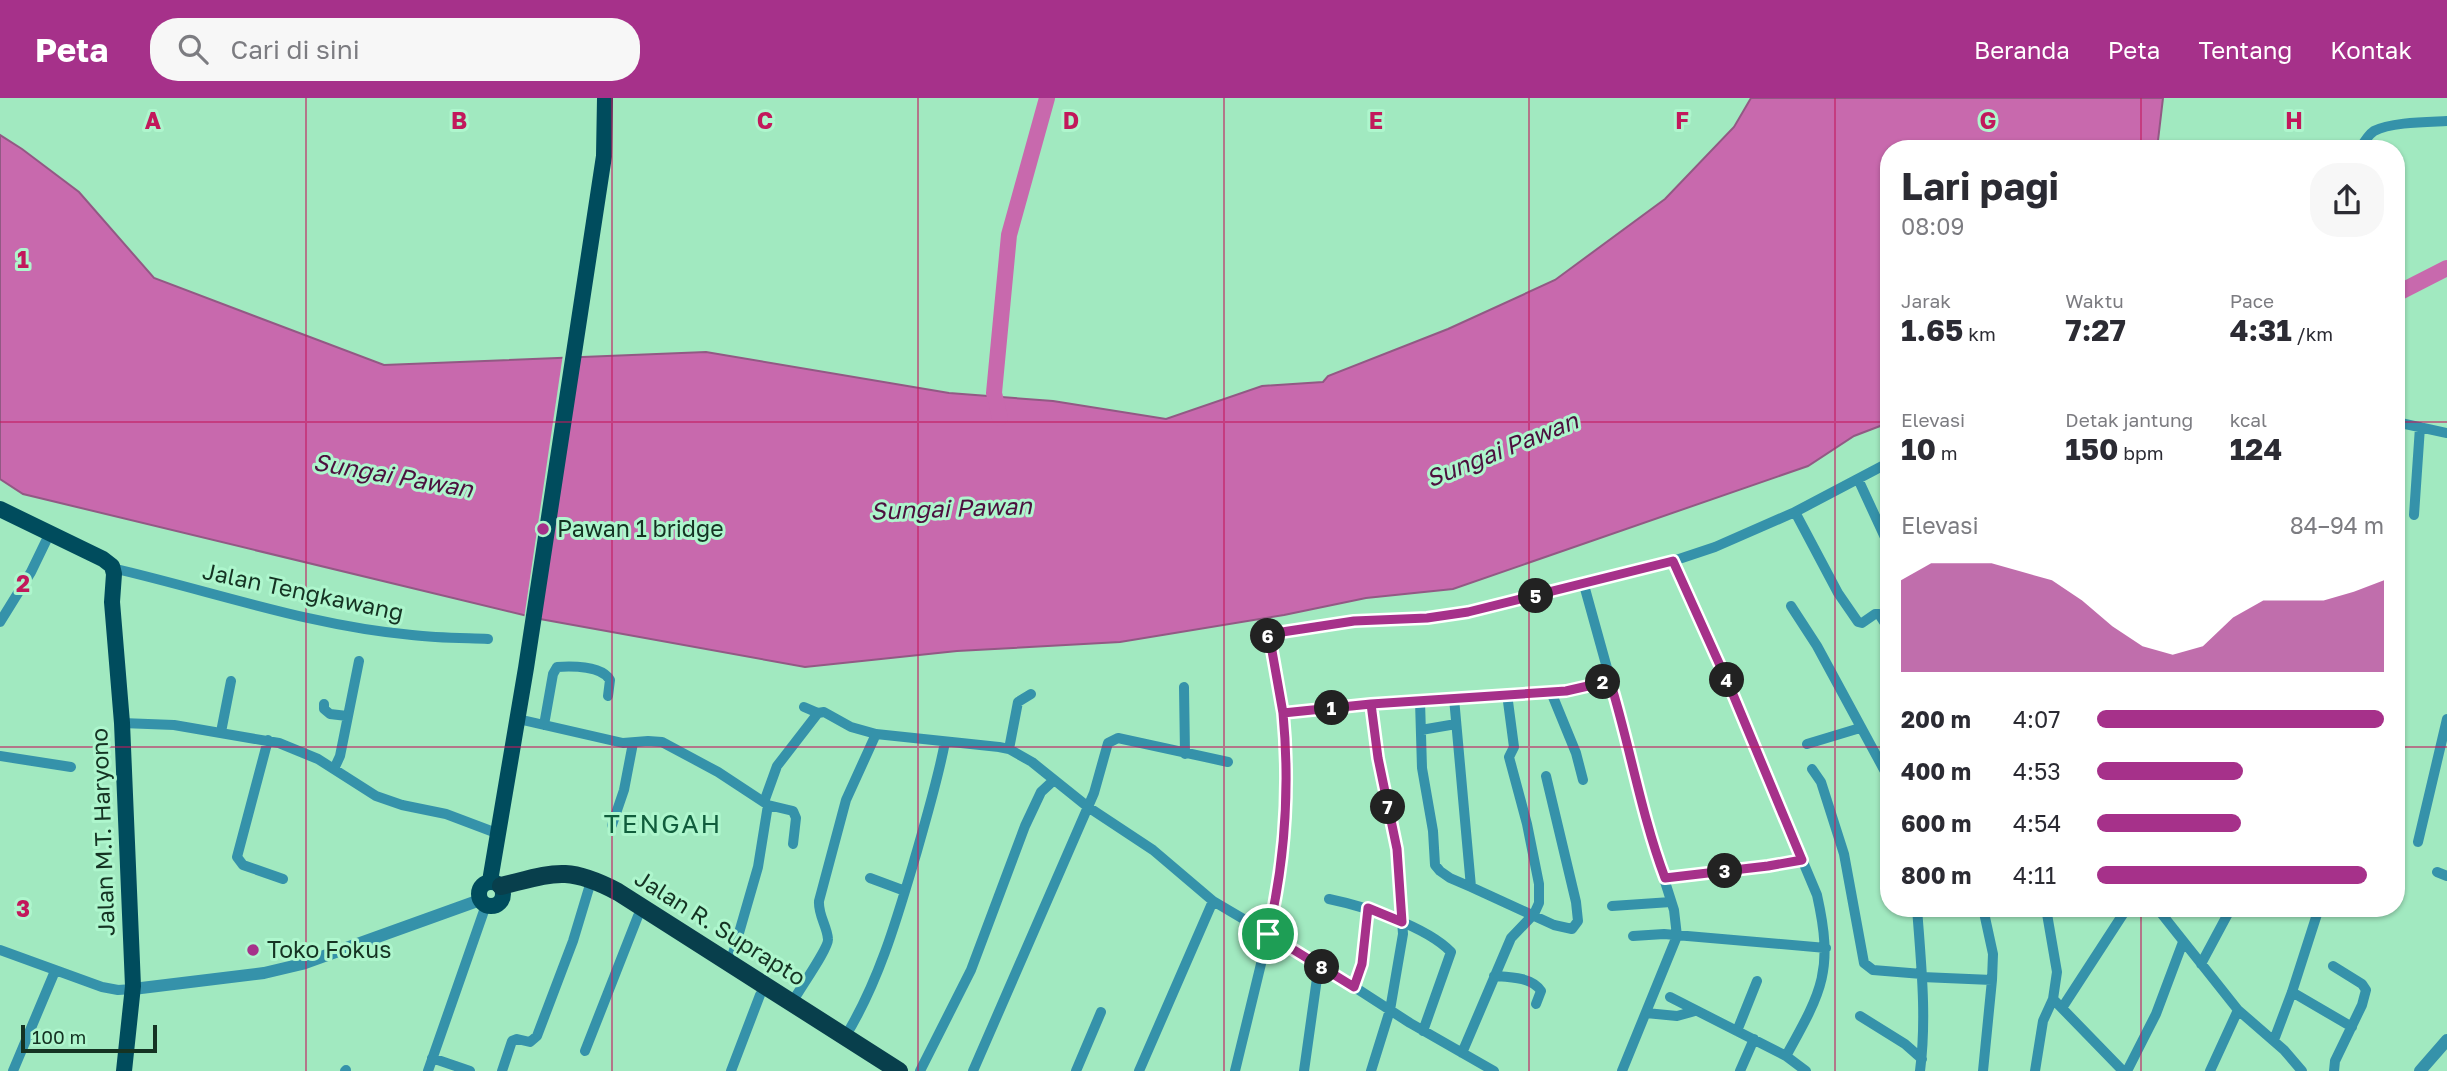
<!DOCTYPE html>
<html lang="id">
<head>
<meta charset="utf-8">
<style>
	body { margin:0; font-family:"Golos Text",sans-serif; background:#f7f7f7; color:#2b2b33; height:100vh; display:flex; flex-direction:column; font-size:26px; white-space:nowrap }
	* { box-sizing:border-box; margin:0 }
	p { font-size:23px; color:#7c7c81 }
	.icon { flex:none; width:38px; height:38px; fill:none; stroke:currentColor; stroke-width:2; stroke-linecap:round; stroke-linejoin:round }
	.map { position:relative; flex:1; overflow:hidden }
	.details { position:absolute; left:1880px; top:42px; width:525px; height:777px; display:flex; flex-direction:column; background:#fff; border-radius:28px; box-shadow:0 2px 5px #0004 }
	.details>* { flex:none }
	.scale { position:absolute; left:21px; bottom:18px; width:136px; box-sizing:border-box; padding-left:7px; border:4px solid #153323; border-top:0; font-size:19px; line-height:24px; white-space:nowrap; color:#153323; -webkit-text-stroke:5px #aef6cd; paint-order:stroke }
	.pin { position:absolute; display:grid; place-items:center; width:60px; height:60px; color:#fff; margin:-30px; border:4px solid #fff; border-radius:50%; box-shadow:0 2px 7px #0007 }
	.km { position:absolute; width:35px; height:35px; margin:-18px; border-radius:50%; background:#222; color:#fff; font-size:19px; line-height:35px; text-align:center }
	.round { display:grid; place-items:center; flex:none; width:74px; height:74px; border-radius:28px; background:#f7f7f7 }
	.headline { display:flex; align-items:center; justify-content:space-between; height:119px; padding:0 21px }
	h1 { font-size:38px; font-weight:700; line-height:52px }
	.stats { display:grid; grid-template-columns:repeat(3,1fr); gap:10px; height:119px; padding:7px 21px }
	.stats div { display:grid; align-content:center }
	.stats b { font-size:30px; font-weight:700 }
	.stats small { font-size:19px; font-weight:400 }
	.stats p { font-size:19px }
	.chart { height:196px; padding:14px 21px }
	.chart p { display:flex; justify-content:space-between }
	.chart svg { width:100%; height:126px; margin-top:7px; fill:#a6318a; opacity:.7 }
	ul { padding:0 21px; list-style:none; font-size:23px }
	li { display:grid; grid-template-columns:112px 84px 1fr; align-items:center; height:52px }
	li i { height:18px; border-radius:9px; background:#a6318a }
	header { display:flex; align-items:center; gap:42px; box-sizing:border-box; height:98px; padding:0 35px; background:#a6318a; color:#fff }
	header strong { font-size:33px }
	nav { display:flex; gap:38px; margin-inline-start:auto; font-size:24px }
	.search { width:490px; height:63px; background:#f7f7f7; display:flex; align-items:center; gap:18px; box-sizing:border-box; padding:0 24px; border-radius:28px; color:#7c7c81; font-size:26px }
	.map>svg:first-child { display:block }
	.water { fill:#c869ad; stroke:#925984; stroke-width:2 }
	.pier { fill:#a1e9c0 }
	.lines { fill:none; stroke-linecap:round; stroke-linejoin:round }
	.river { stroke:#c869ad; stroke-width:16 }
	.minor { stroke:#3592aa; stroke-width:10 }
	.tertiary { stroke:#3592aa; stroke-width:12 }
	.primary { stroke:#004c5d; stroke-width:16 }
	.trunk { stroke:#083f4c; stroke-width:18 }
	.route-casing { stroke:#fff; stroke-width:14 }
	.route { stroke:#a6318a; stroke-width:9 }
	.grid { fill:none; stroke:#c2185b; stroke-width:2; stroke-opacity:0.55 }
	.poi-dot { fill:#a6318a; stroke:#aef6cd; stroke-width:2.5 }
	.labels { text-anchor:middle; stroke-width:6; stroke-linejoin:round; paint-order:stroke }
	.poi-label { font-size:23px; fill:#153323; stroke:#aef6cd; text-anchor:start }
	.street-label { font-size:23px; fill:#153323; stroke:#aef6cd }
	.water-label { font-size:24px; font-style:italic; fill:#4c103e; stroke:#aef6cd }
	.quarter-label { font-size:26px; letter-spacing:2px; fill:#105d3c; stroke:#aef6cd }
	.grid-label { font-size:23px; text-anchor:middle; font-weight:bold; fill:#c2185b; stroke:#aef6cd; stroke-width:6; stroke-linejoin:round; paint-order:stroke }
</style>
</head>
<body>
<header>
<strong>Peta</strong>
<div class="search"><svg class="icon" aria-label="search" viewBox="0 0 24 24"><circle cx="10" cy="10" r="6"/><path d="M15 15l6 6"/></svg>Cari di sini</div>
<nav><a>Beranda</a><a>Peta</a><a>Tentang</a><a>Kontak</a></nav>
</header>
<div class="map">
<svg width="2447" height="973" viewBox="0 0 2447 973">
	<rect width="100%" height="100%" fill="#a1e9c0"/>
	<path class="water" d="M1751,0H2163L2157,51H1888V325L1854,338L1808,368L1453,491L1366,500L1284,517L1120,544L957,553L805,569L540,521L23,396L0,381V37L22,51L79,94L154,180L384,267L706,254L949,295L1053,303L1166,321L1262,288L1323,284L1328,278L1448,231L1555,182L1665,101L1734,29Z"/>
	<path class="pier" d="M576,255L537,524L524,521L563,256Z"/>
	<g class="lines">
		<path class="river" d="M2396,196L2447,170
			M1000,320L994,295L1009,137L1047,0"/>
		<path class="minor" d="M2360,51C2364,44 2368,37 2374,33C2391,24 2428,24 2447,23
			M2396,324L2447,335
			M1858,381L1888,446
			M1795,414L1838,495L1858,524L1862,525L1875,516H1879L1888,530
			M2414,417L2420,329
			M1673,463L1732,595L1817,797C1834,873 1822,893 1786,958
			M112,470C212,493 310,528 412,537C437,540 463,540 488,541
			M1584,487L1635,671L1647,727L1674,812L1677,838L1622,973
			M1791,508L1817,548L1888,679
			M0,524L31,474L46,443
			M1184,589L1185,656
			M1551,594L1576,655L1583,682
			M1454,600L1471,789L1554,827L1572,831L1578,823L1576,804L1546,678
			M1420,603L1422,670L1433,733L1435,767L1440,773L1450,780L1471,789
			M324,606V611L330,616L347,618
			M804,609L818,615L824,614L851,629L876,636L999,649L1009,651L1032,664L1088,709L1153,752L1213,803L1311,861L1410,925L1494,973
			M1283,615L1371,606L1566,593L1610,583
			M518,621L623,645L648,643L662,644L718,674L768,707L793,713L796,720L793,746
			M122,625L174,627L279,645L318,661L376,698L402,707L446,716L499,736
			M544,627L553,576L557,569C573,568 602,568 610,582L608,598
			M1421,632L1456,626
			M221,634L231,583
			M268,642L237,759L243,767L283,781
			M1807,646L1860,630
			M1009,651L1018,604L1031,596
			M0,658L71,669
			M334,671L340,658L359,563
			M1812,671L1821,684L1844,756L1864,865L1873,872L1922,876
			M764,704L777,668L818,615
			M612,727L624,692L633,645
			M2418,744L2447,621
			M2437,774L2447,778
			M870,780L905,793
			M1665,780L1768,768L1802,762
			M1329,801C1363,808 1426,828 1451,854L1423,933
			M1612,808L1671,804
			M1917,810C1921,865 1927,919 1920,973
			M2046,810L2057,874L2053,901
			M2157,810L2238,912L2284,952L2302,973
			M1633,838L1664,836L1826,850
			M0,852L102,889L118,892L133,891
			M730,866L758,769L768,707
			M2201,866L2231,810
			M2333,868L2362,886L2366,892L2362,907L2335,963L2334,973
			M1494,878C1510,879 1532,879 1541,893L1536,906
			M1922,879L1992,882L1993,856L1983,810
			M1354,889L1361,866L1368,810
			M2292,894L2352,929
			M1670,899L1786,958L1806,973
			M792,905C798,893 829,850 828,841C827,828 818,817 819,803L846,702L876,636
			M2062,910L2127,810
			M1646,915L1677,918L1695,913
			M1860,918L1905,946L1922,961
			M1737,933L1757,883
			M845,939C880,882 898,817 917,753C927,717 938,681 945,644
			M2274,942L2292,894L2319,810
			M585,953L638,818
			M1462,955L1511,840L1534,816L1539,805V786L1527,726L1509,659L1514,649L1507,596
			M432,960L470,973
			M13,973L55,873
			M345,973L346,972
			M428,973L486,807
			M502,973L512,943L517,941L530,944L537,938L573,843L589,790
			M731,973L760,897
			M920,973L971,872L1025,728L1041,694L1054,682
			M973,973L1094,695L1108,645L1118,640L1228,664
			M1076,973L1101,914
			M1139,973L1213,803
			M1235,973L1277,800L1287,700L1288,671L1283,615L1269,536L1354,523L1427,520L1468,514L1673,463L1715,449L1795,414L1888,365
			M1304,973L1319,866
			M1371,973L1390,912L1403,836L1397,751L1378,661L1371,606
			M1740,973L1754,941
			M1983,973L1992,882
			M2035,973L2043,923L2053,901L2123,973
			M2127,973L2156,916L2183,844
			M2210,973L2238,912"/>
		<path class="tertiary" d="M133,891L264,875L302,866L480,802
			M2420,973L2447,942"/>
		<path class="primary" d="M0,411L103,461L112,468L114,476L112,504L122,625L133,888L124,973
			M490,783L526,570L604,58L605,0
			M479 796a12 12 0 1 1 24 0a12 12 0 1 1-24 0Z"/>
		<path class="trunk" d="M501,788C554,775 567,767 618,794L899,973"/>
	</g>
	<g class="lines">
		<g class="route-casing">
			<path id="route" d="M1268,836C1285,764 1290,690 1283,615L1371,606L1566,593L1610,583C1630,648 1641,716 1665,780L1768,768L1802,762L1732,594L1673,463L1468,514L1427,520L1354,523L1269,536L1283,615L1371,606L1378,660L1397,751L1402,824L1368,810L1362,866L1354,889L1268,836"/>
		</g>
		<use href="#route" class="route"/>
	</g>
	<path class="grid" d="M306,0V973M612,0V973M918,0V973M1224,0V973M1529,0V973M1835,0V973M2141,0V51M0,324H1888M2396,324H2447M0,649H1888M2396,649H2447M2141,810V973"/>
	<g class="poi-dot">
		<circle cx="543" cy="431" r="7"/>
		<circle cx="253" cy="852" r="7"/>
	</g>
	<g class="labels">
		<g class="poi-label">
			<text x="557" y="439">Pawan 1 bridge</text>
			<text x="267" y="860">Toko Fokus</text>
		</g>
		<g class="street-label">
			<text transform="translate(303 494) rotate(12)" y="8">Jalan Tengkawang</text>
			<text transform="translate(103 734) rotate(-92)" y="8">Jalan M.T. Haryono</text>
			<text transform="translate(720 830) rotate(32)" y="8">Jalan R. Suprapto</text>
		</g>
		<g class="water-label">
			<text transform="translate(1502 352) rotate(-22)" y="8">Sungai Pawan</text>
			<text transform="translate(393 378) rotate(10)" y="8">Sungai Pawan</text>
			<text transform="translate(951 411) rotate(-2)" y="8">Sungai Pawan</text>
		</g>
		<g class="quarter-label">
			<text x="663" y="735">TENGAH</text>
		</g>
	</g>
	<g class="grid-label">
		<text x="153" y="31">A</text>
		<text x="459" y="31">B</text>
		<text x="765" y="31">C</text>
		<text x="1071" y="31">D</text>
		<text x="1376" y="31">E</text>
		<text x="1682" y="31">F</text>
		<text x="1988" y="31">G</text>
		<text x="2294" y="31">H</text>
		<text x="23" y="170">1</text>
		<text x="23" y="494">2</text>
		<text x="23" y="819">3</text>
	</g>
</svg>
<div class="scale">100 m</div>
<div class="pin" style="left:1268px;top:836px;background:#1e9e55"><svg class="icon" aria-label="arrive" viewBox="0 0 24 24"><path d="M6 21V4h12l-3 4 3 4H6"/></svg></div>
<b class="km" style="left:1332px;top:610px">1</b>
<b class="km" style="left:1603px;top:584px">2</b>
<b class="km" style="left:1725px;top:773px">3</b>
<b class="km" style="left:1727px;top:582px">4</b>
<b class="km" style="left:1536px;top:498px">5</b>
<b class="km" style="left:1268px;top:538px">6</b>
<b class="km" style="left:1388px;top:709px">7</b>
<b class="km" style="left:1322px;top:869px">8</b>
<section class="details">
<div class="headline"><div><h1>Lari pagi</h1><p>08:09</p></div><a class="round"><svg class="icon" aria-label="share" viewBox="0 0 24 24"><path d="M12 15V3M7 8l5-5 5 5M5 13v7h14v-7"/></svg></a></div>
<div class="stats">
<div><p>Jarak</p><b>1.65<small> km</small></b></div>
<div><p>Waktu</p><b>7:27</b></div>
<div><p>Pace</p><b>4:31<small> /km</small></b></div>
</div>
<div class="stats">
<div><p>Elevasi</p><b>10<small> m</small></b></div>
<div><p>Detak jantung</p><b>150<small> bpm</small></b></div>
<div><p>kcal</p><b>124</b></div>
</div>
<div class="chart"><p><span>Elevasi</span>84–94 m</p>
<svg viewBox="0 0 160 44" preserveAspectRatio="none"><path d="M0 44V12L10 6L20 6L30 6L40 9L50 12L60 19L70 28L80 35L90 38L100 35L110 25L120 19L130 19L140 19L150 16L160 12V44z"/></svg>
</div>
<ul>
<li><b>200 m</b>4:07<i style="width:100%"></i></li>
<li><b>400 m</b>4:53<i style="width:51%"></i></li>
<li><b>600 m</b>4:54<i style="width:50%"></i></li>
<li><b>800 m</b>4:11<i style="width:94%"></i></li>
</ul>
</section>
</div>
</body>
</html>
